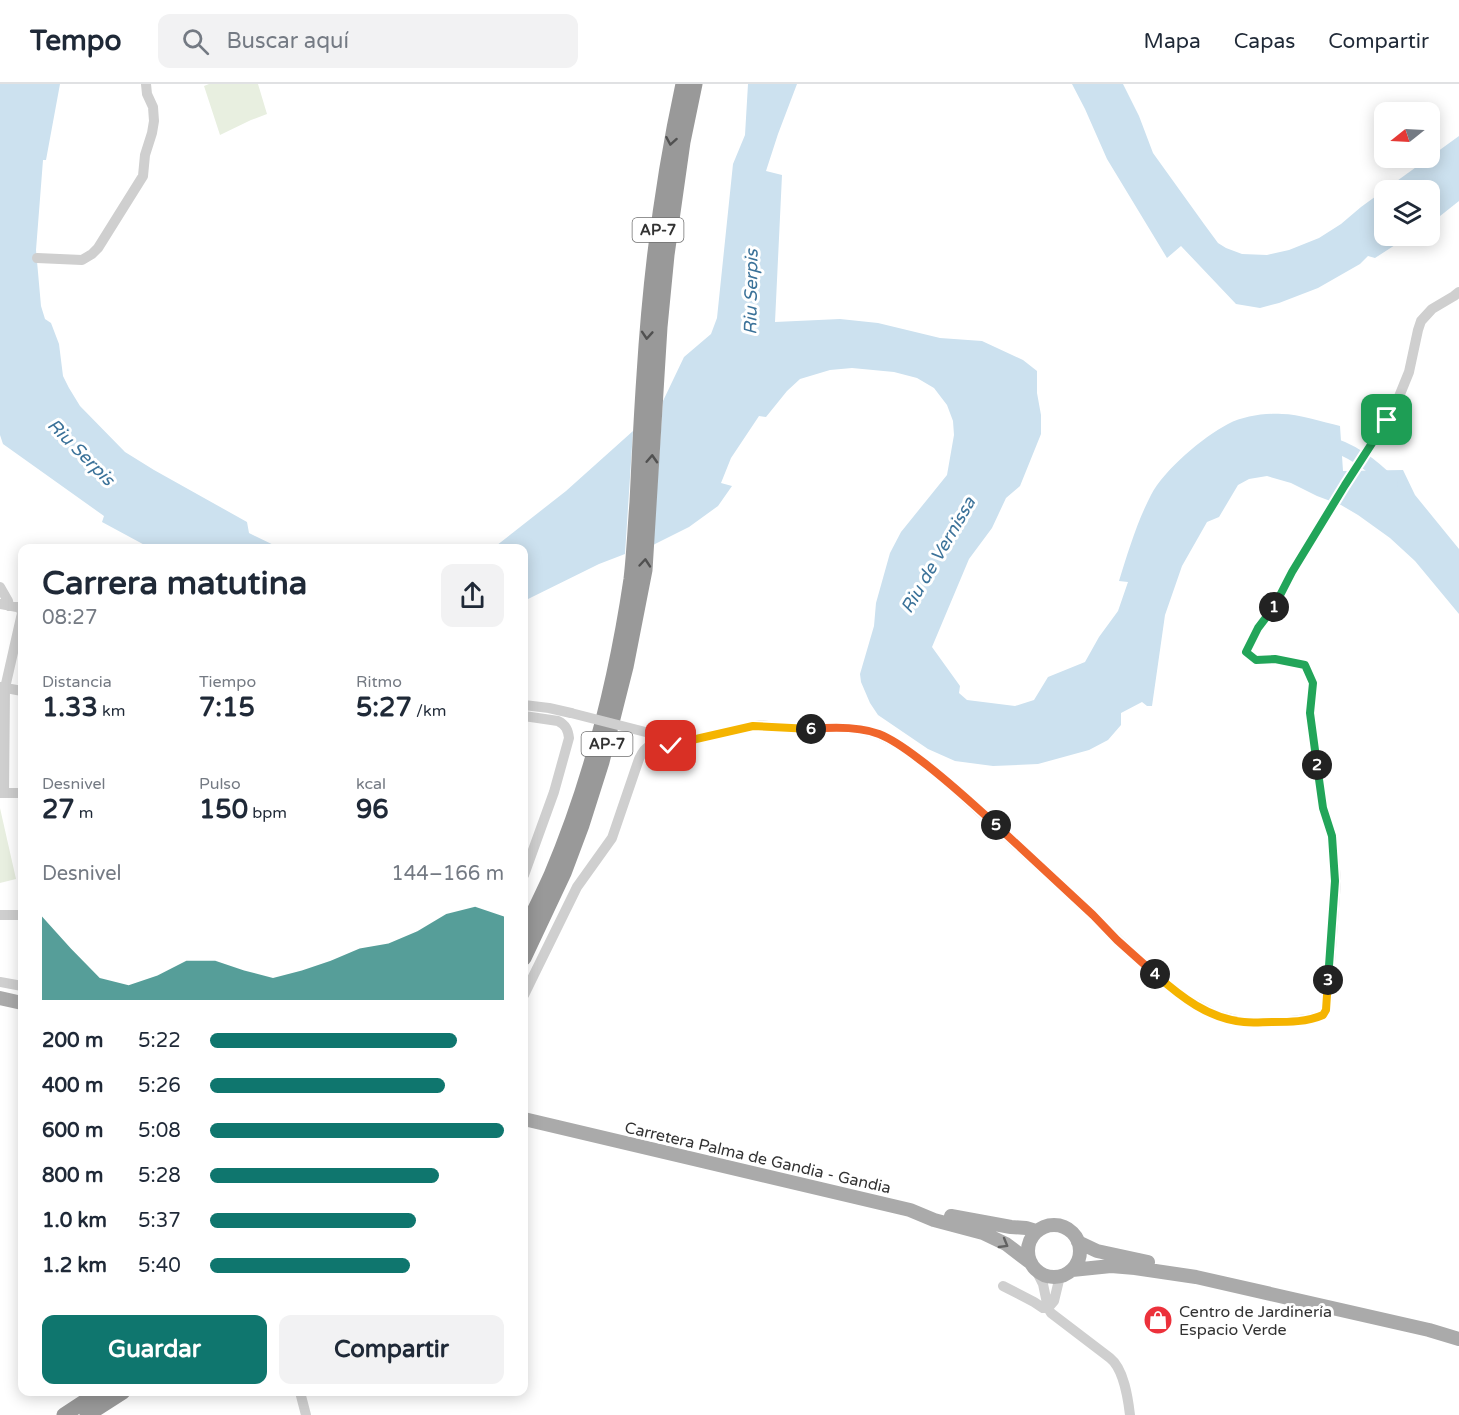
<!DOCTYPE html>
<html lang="es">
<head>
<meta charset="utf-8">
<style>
	body { margin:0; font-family:"Varela Round",sans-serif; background:#f2f2f3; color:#1f2937; height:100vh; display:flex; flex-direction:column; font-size:22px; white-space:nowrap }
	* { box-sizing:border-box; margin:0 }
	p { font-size:20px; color:#747a83 }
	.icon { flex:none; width:33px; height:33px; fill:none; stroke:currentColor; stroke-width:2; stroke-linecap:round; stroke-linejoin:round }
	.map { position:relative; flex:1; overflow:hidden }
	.side { position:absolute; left:18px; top:460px; width:510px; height:852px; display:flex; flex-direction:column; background:#fff; border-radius:12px; box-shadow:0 3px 15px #0003 }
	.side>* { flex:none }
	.needle { width:39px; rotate:252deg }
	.fabs { position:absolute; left:1374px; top:18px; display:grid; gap:12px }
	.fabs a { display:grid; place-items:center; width:66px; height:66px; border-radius:12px; background:#fff; box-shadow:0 3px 15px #0003; font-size:30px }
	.pin { position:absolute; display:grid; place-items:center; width:51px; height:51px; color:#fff; margin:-26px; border-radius:12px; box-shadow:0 3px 9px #0006 }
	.km { position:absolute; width:30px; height:30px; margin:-15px; border-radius:50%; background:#222; color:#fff; font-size:16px; line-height:30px; text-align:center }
	.round { display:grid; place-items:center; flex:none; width:63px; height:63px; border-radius:12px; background:#f2f2f3 }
	.overview { display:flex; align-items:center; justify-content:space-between; height:102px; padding:0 24px }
	h1 { font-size:33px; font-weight:800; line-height:45px }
	.stats { display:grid; grid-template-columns:repeat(3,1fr); gap:9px; height:102px; padding:6px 24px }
	.stats div { display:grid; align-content:center }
	.stats b { font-size:26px; font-weight:800 }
	.stats small { font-size:16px; font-weight:400 }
	.stats p { font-size:16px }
	.chart { height:168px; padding:12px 24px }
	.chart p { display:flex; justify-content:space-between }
	.chart svg { width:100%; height:108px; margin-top:6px; fill:#0f766e; opacity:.7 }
	.button { display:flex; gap:12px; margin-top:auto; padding:12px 24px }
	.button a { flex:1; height:69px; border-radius:12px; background:#0f766e; color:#fff; font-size:24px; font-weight:800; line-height:69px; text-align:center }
	.button a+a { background:#f2f2f3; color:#1f2937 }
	ul { padding:0 24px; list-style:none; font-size:20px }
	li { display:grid; grid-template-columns:96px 72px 1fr; align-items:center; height:45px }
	li i { height:15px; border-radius:8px; background:#0f766e }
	header { display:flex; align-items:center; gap:36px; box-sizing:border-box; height:84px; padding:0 30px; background:#fff; border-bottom:2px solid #e0e1e3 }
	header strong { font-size:28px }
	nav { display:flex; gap:33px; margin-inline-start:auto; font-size:21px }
	.search { width:420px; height:54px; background:#f2f2f3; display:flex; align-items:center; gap:15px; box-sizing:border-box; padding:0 21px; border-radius:12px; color:#747a83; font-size:22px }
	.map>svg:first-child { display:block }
	.green { fill:#e8efe0 }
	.water { fill:#cce1ef }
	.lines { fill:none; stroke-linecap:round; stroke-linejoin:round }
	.river { stroke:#cce1ef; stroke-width:14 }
	.minor { stroke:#cfcfcf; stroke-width:10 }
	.major { stroke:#aaa; stroke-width:14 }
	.highway { stroke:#999; stroke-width:15 }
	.minor-bridge { stroke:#cfcfcf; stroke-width:10 }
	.oneway { stroke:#515151 }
	.oneway2 { stroke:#626262 }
	.split-1-casing { stroke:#fff; stroke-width:12 }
	.split-2-casing { stroke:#fff; stroke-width:12 }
	.split-3-casing { stroke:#fff; stroke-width:12 }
	.split-4-casing { stroke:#fff; stroke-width:12 }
	.split-5-casing { stroke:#fff; stroke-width:12 }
	.split-6-casing { stroke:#fff; stroke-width:12 }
	.split-7-casing { stroke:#fff; stroke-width:12 }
	.split-1 { stroke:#22a559; stroke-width:8 }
	.split-2 { stroke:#22a559; stroke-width:8 }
	.split-3 { stroke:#22a559; stroke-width:8 }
	.split-4 { stroke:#f5b400; stroke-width:8 }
	.split-5 { stroke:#f0652b; stroke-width:8 }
	.split-6 { stroke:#f0652b; stroke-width:8 }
	.split-7 { stroke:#f5b400; stroke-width:8 }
	.labels { text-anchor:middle; stroke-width:6; stroke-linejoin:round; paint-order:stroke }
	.shield { fill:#fff; stroke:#707070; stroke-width:1.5 }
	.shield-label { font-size:15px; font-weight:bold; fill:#323232 }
	.street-label { font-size:16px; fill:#323232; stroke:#fff }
	.poi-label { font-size:16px; fill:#323232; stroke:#fff; text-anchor:start }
	.water-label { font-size:18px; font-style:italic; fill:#3b7299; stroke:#fff }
</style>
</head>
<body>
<header>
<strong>Tempo</strong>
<div class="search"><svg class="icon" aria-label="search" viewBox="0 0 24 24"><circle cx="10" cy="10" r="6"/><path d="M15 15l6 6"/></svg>Buscar aquí</div>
<nav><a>Mapa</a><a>Capas</a><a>Compartir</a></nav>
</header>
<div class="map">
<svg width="1459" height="1331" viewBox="0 0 1459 1331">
	<rect width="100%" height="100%" fill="#fff"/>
	<path class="green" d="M209,0H258L267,30L251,36L220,51L204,2Z
		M0,724L16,795L0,799Z"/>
	<path class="water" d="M0,0H60L46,76H43L36,166L41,222L45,235L51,239L59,260L63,292L69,304L80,322L125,368L154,386L247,438L249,449L282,465H152L102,438L104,432L3,360L0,351Z
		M748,0H797L778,50L766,87L782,91L775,238L840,235L878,239L940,254L982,257L1023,276L1037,287V309L1041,331V350L1020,402L1006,414L992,444L969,475L932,563L960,602L959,609L967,616L1015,622L1034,616L1048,593L1085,578L1099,553L1118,527L1128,498L1119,497C1128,468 1137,438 1151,411C1164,386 1203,353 1228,340C1244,332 1264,329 1282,330C1298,330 1323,338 1340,342L1343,387L1403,386L1415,411L1459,465V530L1415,477L1390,454L1358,431L1341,421L1317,412L1291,399L1267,392L1249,395L1238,401L1219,433L1207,438L1182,482L1165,531L1152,622H1147L1142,618L1121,629V641L1108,656L1089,666L1038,680L993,682L955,677L928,665L878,631L870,619L861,598L860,590L874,542L876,519L890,469L901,448L947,391L954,351L953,337L947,321L934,304L917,294L894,288L852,284L830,286L800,295L787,307L766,333L759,332L731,374L721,399L732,402L718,422L689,443L653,461L663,317L684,273L711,250L717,234L733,80L745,51Z
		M1072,0H1123L1139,32L1153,69L1204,140L1218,159L1226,164L1242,170L1267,171L1289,166L1319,154L1341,140L1361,123L1459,52V117L1430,140V106H1384V152H1409L1375,174L1368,172L1360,180L1318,204L1279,219L1260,224L1236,220L1181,162L1167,174L1107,75L1085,25Z
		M633,347L625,470L599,480L524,517V465H492L566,407Z"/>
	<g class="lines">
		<path class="river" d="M1324,358C1351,365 1371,380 1391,400"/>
		<path class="minor" d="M37,174L82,176L92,170L98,164L143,92L145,71L152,49L154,37L153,23L147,10L146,0
			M0,503L8,517L9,522
			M0,520L17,523L22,526
			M0,603L22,607
			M524,621L549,624L571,629
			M524,632L558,637C566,641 568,646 569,654L554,708L524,791
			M0,709H22
			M4,709L5,604L22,529
			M0,831H22
			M0,898L22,902
			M524,911L577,803L612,754L639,675C649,653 659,663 677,662C684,662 690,659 696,655L759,641L804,646L825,644H853L878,650L900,661L942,693L1093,831L1139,876L1184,914L1216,931L1245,938H1284L1307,935L1323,931L1326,926L1327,919L1336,797L1332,752L1323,724L1310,629L1313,599L1305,581L1275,575L1256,576L1246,569L1258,544L1275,521L1292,487L1345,401L1396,320L1409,288L1418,246L1421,237L1432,225L1454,212L1459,208
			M1036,1186L1043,1200L1048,1224L1051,1229L1110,1274C1124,1285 1128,1314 1130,1331
			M1003,1202L1034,1218L1043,1224H1048
			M1048,1224L1054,1217L1060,1192
			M300,1308L306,1331"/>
		<path class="major" d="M0,914L22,919
			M524,1035L910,1126L934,1136L983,1149L1006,1160L1031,1179
			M951,1132L1011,1143L1026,1144L1036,1147
			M1028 1167a26 26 0 1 1 52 0a26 26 0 1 1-52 0Z
			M1078,1158L1097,1167L1148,1178
			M1072,1186L1111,1182L1135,1184L1196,1193L1429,1246L1459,1255"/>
		<path class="highway" d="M524,848C533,829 542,811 551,791C591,697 616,596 631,495C634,470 635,443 637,418C639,376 641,334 644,291C650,193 662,96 683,0
			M524,874L564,789L582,741L602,678L626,583L645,486L660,243L667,171L683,58L695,0
			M64,1331L99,1308
			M87,1331L123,1308"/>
		<path class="minor-bridge" d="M571,629L669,654"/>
	</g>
	<defs><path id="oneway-chevron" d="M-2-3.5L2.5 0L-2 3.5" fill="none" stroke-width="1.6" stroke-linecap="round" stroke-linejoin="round" transform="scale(1.5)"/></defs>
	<g class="oneway">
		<use href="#oneway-chevron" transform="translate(671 57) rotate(100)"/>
		<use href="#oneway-chevron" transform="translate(647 251) rotate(94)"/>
		<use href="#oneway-chevron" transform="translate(652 375) rotate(-87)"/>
		<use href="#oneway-chevron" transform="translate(645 479) rotate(-85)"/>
	</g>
	<use class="oneway2" href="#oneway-chevron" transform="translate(1004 1160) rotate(30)"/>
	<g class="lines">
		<g class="split-1-casing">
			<path id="split-1" d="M1274,523L1292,488L1345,401L1387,336"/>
		</g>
		<g class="split-2-casing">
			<path id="split-2" d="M1274,523L1258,544L1246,568L1256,576L1275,575L1305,581L1313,599L1310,629L1317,681"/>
		</g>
		<g class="split-3-casing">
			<path id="split-3" d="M1317,681L1323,724L1332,752L1335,797L1328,896"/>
		</g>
		<g class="split-4-casing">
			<path id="split-4" d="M1155,890C1181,913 1209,935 1244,938C1253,939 1263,938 1272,938C1289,938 1307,938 1323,931L1326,926L1328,896"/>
		</g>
		<g class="split-5-casing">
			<path id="split-5" d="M996,741L1093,831L1117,856L1155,890"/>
		</g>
		<g class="split-6-casing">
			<path id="split-6" d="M811,645C833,643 858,642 879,650C894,656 906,665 919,675C946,695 971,718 996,741"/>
		</g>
		<g class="split-7-casing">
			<path id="split-7" d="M671,662L686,660L696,655L753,642L811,645"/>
		</g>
		<use href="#split-1" class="split-1"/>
		<use href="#split-2" class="split-2"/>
		<use href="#split-3" class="split-3"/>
		<use href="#split-4" class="split-4"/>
		<use href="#split-5" class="split-5"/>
		<use href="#split-6" class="split-6"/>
		<use href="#split-7" class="split-7"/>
	</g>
	<defs>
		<g id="shop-disc" transform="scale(1.5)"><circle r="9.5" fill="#ec313b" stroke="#fff"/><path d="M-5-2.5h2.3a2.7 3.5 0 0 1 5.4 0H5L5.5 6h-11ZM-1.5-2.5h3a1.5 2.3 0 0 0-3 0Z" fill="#fff"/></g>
	</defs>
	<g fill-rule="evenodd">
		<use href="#shop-disc" x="1158" y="1236"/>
	</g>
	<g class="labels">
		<g class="shield">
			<rect x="632.5" y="134" width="51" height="24" rx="4.5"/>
			<rect x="581.5" y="648" width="51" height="24" rx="4.5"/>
		</g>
		<g class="shield-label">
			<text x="658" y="151">AP-7</text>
			<text x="607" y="665">AP-7</text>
		</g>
		<g class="street-label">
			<text transform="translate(758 1073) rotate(13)" y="6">Carretera Palma de Gandia - Gandia</text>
		</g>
		<g class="poi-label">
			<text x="1179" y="1233">Centro de Jardinería<tspan x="1179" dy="18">Espacio Verde</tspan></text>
		</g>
		<g class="water-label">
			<text transform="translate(751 208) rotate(-89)" y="6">Riu Serpis</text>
			<text transform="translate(81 368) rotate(45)" y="6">Riu Serpis</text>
			<text transform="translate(938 471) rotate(-60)" y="6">Riu de Vernissa</text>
		</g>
	</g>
</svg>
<div class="fabs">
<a><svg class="needle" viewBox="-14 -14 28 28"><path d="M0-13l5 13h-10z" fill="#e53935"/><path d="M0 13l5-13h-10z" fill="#747a83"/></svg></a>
<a><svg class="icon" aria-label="layers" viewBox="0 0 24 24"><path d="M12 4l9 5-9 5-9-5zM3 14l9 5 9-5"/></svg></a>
</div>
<div class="pin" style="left:1387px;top:336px;background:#1e9e55"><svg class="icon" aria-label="arrive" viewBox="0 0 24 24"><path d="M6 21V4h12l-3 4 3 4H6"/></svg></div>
<div class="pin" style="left:671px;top:662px;background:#d93025"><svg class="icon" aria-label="check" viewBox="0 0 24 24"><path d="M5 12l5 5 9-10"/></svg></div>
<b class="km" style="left:1274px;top:523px">1</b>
<b class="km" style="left:1317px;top:681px">2</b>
<b class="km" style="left:1328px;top:896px">3</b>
<b class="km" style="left:1155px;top:890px">4</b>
<b class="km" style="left:996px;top:741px">5</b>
<b class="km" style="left:811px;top:645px">6</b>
<section class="side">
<div class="overview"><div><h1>Carrera matutina</h1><p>08:27</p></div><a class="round"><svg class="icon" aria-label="share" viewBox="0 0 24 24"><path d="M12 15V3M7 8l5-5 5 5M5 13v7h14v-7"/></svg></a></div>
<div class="stats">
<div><p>Distancia</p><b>1.33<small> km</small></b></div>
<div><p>Tiempo</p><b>7:15</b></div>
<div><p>Ritmo</p><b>5:27<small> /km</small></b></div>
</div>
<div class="stats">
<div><p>Desnivel</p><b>27<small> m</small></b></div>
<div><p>Pulso</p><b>150<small> bpm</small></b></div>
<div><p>kcal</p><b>96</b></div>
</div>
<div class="chart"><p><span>Desnivel</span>144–166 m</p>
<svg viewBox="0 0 160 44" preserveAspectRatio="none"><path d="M0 44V10L10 23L20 35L30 38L40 34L50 28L60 28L70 32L80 35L90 32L100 28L110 23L120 21L130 16L140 9L150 6L160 10V44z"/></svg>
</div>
<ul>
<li><b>200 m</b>5:22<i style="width:84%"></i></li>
<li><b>400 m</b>5:26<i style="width:80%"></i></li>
<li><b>600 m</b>5:08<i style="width:100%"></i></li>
<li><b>800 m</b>5:28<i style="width:78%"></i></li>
<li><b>1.0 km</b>5:37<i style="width:70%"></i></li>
<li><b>1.2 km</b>5:40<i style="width:68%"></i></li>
</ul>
<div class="button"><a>Guardar</a><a>Compartir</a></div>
</section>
</div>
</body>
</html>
